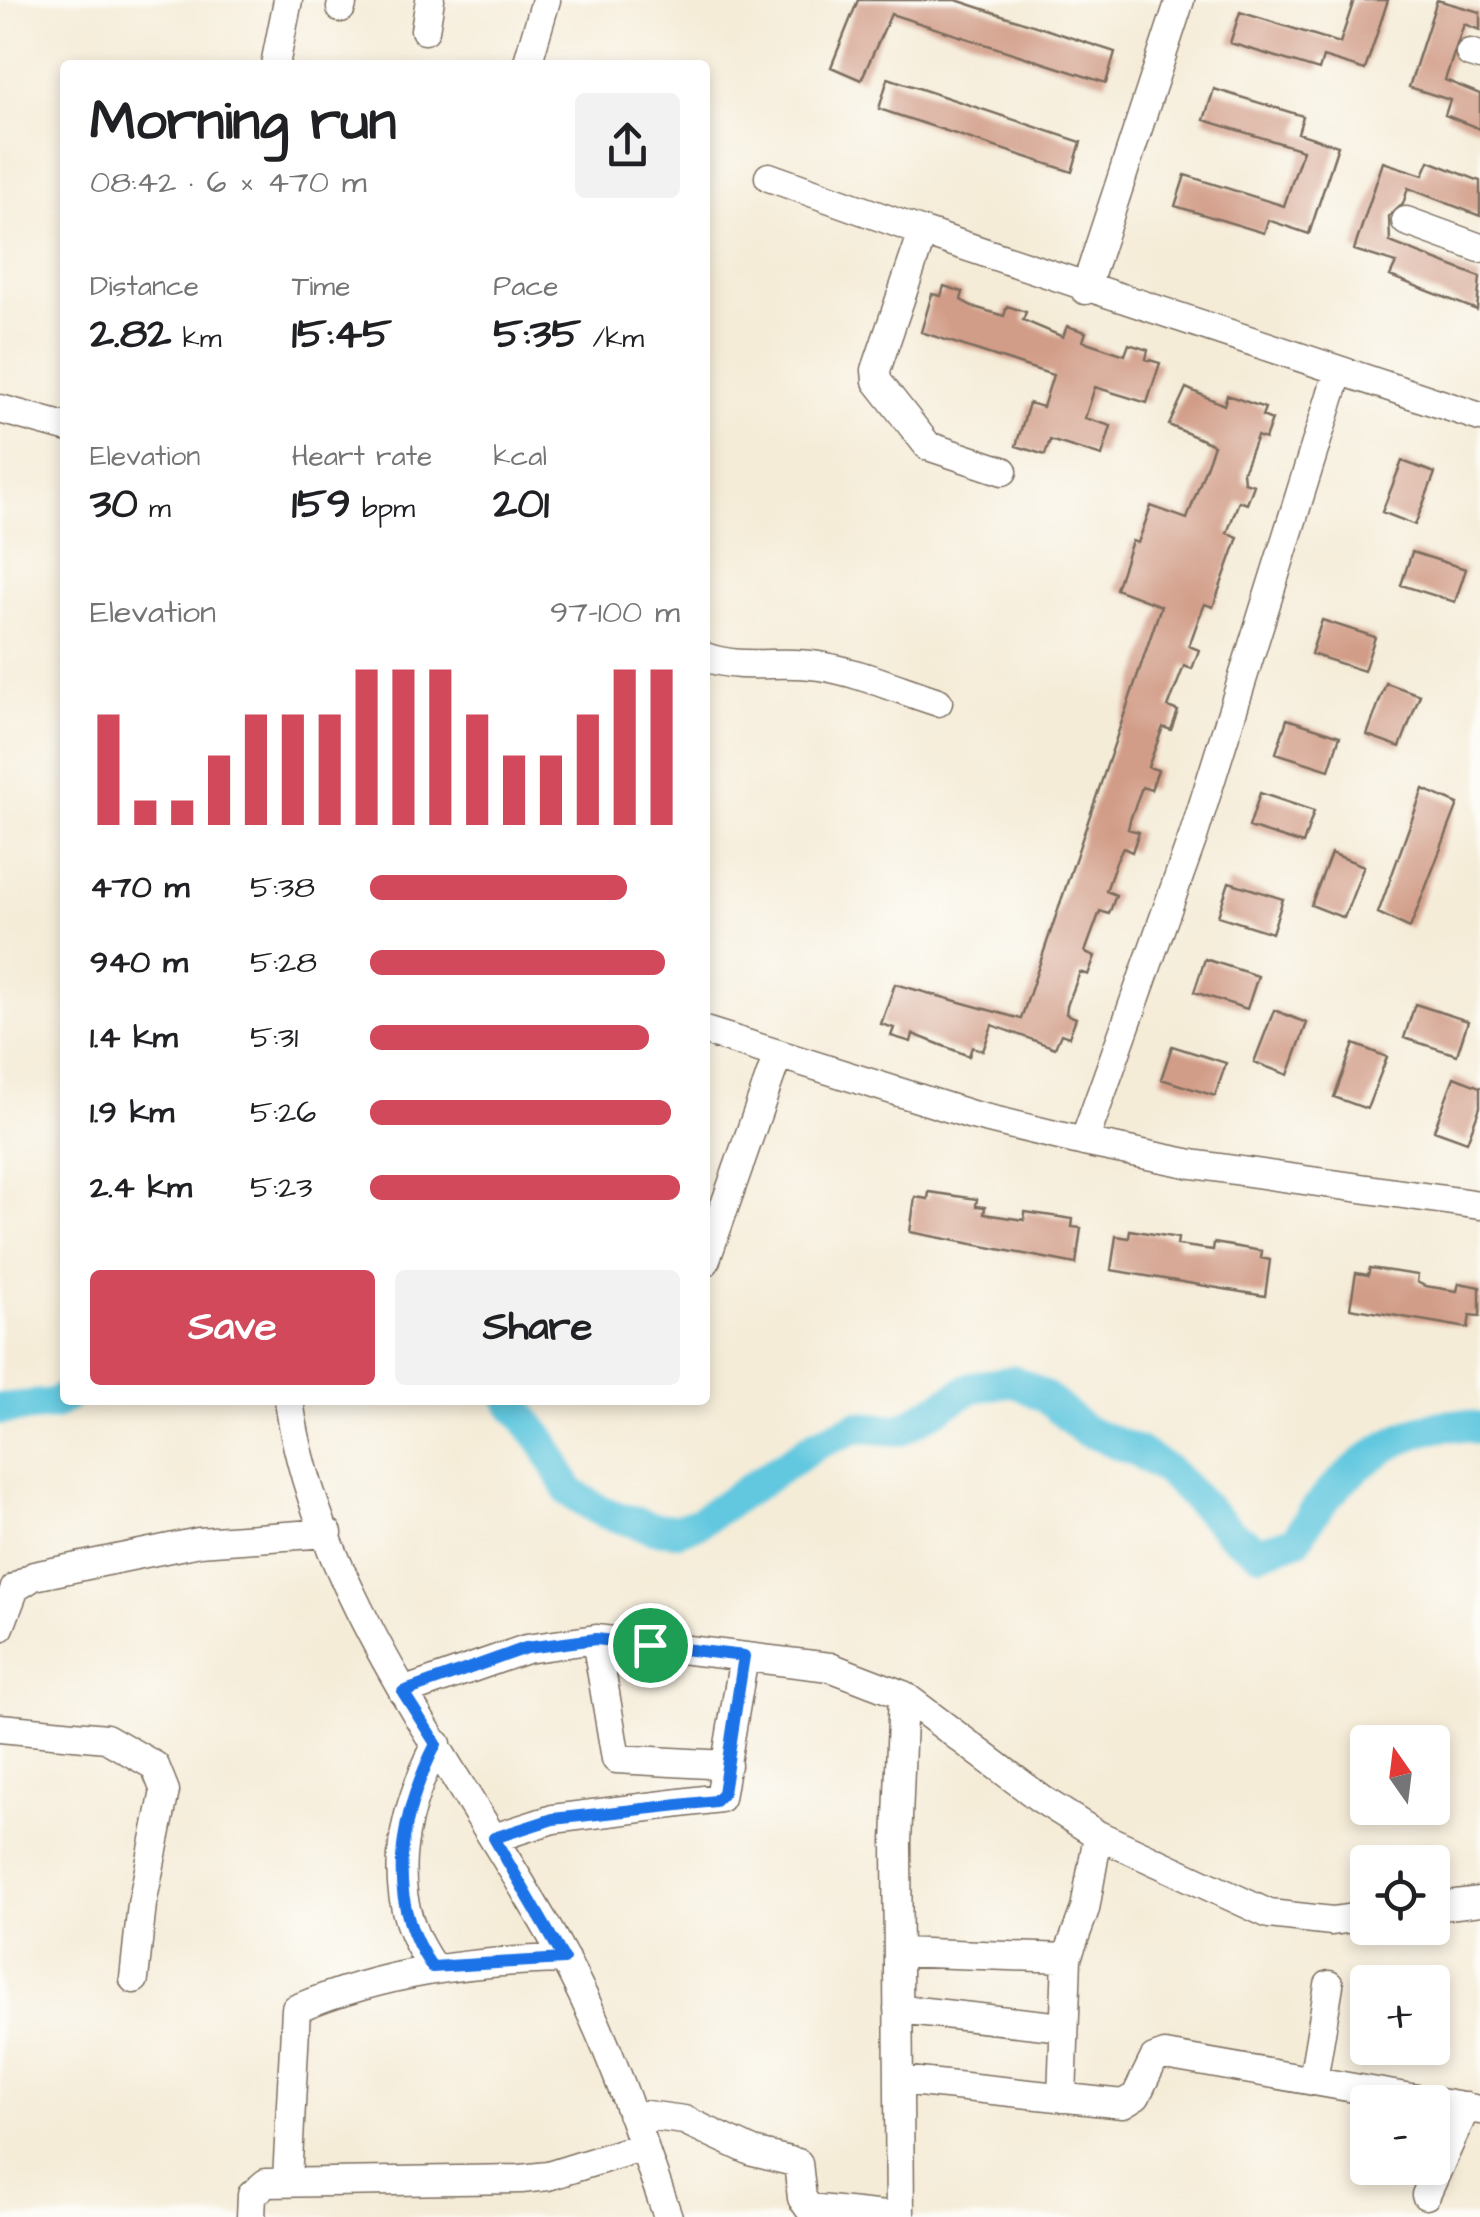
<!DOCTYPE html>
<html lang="en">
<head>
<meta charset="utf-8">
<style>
	body { margin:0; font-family:"Architects Daughter",sans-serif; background:#f2f2f2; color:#202124; height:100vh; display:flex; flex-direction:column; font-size:38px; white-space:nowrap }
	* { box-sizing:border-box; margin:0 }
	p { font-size:32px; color:#757577 }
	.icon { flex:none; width:55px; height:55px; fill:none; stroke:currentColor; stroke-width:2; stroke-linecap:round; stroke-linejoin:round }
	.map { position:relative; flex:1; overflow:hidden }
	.panel { position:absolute; left:60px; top:60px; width:650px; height:1345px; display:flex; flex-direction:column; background:#fff; border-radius:10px; box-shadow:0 5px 15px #0003 }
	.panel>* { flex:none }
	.needle { width:65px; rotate:346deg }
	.tools { position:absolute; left:1350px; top:1725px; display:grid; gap:20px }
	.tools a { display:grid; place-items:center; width:100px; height:100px; border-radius:10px; background:#fff; box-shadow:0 5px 15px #0003; font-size:50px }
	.pin { position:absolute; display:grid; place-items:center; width:85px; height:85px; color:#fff; margin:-42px; border:5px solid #fff; border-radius:50%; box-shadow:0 2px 10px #0007 }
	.round { display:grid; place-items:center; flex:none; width:105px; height:105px; border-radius:10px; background:#f2f2f2 }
	.summary { display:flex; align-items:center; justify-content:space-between; height:170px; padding:0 30px }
	h1 { font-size:55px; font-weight:800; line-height:75px }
	.metrics { display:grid; grid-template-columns:repeat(3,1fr); gap:15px; height:170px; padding:10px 30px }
	.metrics div { display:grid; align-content:center }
	.metrics b { font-size:42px; font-weight:800 }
	.metrics small { font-size:28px; font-weight:400 }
	.metrics p { font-size:28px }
	.chart { height:280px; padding:20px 30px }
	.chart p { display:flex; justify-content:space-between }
	.chart svg { width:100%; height:180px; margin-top:10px; stroke:#d1495b; stroke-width:6 }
	.button { display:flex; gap:20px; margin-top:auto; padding:20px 30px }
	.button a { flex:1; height:115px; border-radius:10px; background:#d1495b; color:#fff; font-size:40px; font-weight:800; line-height:115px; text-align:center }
	.button a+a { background:#f2f2f2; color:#202124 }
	ul { padding:0 30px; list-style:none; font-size:32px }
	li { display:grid; grid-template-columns:160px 120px 1fr; align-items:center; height:75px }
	li i { height:25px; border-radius:12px; background:#d1495b }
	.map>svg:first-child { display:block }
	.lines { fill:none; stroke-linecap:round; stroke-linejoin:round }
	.river { stroke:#62c8df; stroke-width:32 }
	.building { fill:#d29d88 }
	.minor-casing { stroke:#7c6e5f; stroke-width:31 }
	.minor { stroke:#fff; stroke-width:28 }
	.route-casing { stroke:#fff; stroke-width:20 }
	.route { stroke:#1a73e8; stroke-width:12 }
</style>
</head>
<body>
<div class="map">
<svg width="1480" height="2217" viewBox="0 0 1480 2217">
	<rect width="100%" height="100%" fill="#fdfcf7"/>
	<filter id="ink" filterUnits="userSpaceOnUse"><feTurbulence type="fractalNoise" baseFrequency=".01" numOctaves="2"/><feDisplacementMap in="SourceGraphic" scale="20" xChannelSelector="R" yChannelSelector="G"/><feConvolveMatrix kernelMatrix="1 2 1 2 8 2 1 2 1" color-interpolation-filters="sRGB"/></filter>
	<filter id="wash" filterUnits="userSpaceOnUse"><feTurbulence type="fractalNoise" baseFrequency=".0048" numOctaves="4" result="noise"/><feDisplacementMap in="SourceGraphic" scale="40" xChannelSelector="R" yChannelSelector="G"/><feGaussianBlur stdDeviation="2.25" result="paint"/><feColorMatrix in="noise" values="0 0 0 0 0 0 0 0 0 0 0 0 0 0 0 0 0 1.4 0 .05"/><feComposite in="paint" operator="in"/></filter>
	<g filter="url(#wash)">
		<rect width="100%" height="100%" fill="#f5ecd8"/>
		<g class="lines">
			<path class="river" d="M510,1400L543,1441L570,1492L602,1512L653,1528L678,1530L699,1522L817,1444L857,1427L901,1430L973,1387L1014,1381L1045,1397L1084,1430L1137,1451L1168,1471L1232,1534L1260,1552L1297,1539C1325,1484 1412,1407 1480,1429
				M0,1409L54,1404L65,1397"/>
		</g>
		<g id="blocks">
			<path class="building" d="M858,0H956L1115,52L1106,83L891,14L861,80L831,67Z
				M1354,0H1388L1365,70L1323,57L1319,70L1230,43L1240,12L1340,43Z
				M1437,0L1480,12V30L1464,24L1445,80L1480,94V129L1445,115L1450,100L1409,87Z
				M888,78L1081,142L1072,172L879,109Z
				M1214,89L1303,116L1298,133L1338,146L1309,234L1268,220L1264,233L1175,206L1185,175L1284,206L1303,150L1204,120Z
				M1429,161L1480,181V216L1408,188L1403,204L1389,216L1390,242L1480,277L1477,310L1390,276L1396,263L1354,250L1383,162L1423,175Z
				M944,286L963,292L961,300L974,307L1004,316L1007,306L1026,312L1023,320L1063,337L1067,326L1086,332L1083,341L1125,355L1129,344L1148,350L1146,359L1160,363L1147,403L1095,387L1085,418L1111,426L1102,456L1050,440L1045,455L1016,446L1029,403L1043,407L1053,375L921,332L932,294L941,296Z
				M1186,388L1224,405L1227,395L1265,408L1262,416L1272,420L1265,439L1257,436L1243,472L1244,482L1254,485L1247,504L1239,501L1227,533L1238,537L1213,607L1205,604L1199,618L1189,646L1199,650L1192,669L1184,666L1168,707L1178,711L1171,730L1163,727L1148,767L1158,770L1151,790L1142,787L1130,820L1128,829L1139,832L1132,852L1123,848L1116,862L1106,891L1116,895L1109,914L1100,911L1085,952L1095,956L1088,975L1080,972L1067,1006L1066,1014L1076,1018L1069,1037L1061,1034L1055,1048L992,1025L983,1051L972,1047L969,1056L913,1034L911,1042L891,1036L894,1028L881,1024L895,984L1021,1019L1161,606L1116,589L1132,541L1138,543L1151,506L1187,519L1214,445L1169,425Z
				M1402,461L1435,473L1415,525L1382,512Z
				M1412,552L1466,569L1455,602L1401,585Z
				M1322,620L1375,637L1364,671L1311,654Z
				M1386,683L1420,695L1400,747L1367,735Z
				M1287,719L1340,736L1329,770L1276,753Z
				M1423,789L1458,804L1410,928L1378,913Z
				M1260,793L1314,811L1303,844L1249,827Z
				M1331,853L1364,866L1344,918L1311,905Z
				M1229,882L1283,899L1272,933L1218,916Z
				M1205,959L1258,976L1247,1009L1194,992Z
				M1415,1004L1468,1021L1457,1055L1404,1038Z
				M1274,1010L1307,1023L1288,1075L1254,1062Z
				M1354,1044L1387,1057L1367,1109L1334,1097Z
				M1172,1046L1226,1063L1215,1096L1161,1079Z
				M1454,1077L1480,1087V1107L1467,1142L1434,1130Z
				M929,1192L977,1199L976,1206L985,1207L984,1214L1024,1220L1025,1212L1073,1219L1072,1227L1081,1228L1076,1264L910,1232L915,1197L928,1199Z
				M1130,1230L1178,1238L1177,1245L1213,1250L1214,1243L1262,1251L1261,1258L1270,1260L1265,1296L1111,1270L1116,1236L1129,1238Z
				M1370,1268L1418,1275L1417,1282L1425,1286L1457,1291L1459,1283L1480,1287V1316L1470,1315L1468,1328L1350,1308L1356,1273L1368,1275Z"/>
		</g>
	</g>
	<g filter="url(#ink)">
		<use href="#blocks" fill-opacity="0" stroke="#7c6e5f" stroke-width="2.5"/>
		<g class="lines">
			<g class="minor-casing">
				<path id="minor" d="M341,8L343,0
					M425,30L430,0
					M1470,53L1480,56
					M275,65L288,0
					M527,65L546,0
					M769,177L923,232
					M1406,221L1480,248
					M1085,290L1180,0
					M0,409L65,427
					M1003,471L928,446L877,381L876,370L923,232L1480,417
					M705,657C743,671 780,659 819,666C859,672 900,690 938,702
					M705,1031L972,1115L1084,1142L1192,1164L1480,1205
					M1084,1142L1193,837L1338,373
					M705,1262L778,1054
					M289,1400C314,1593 471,1787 563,1956C607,2038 638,2129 668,2217
					M0,1627L15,1588L34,1576L199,1542L328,1533
					M596,1639L616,1759L727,1765
					M403,1692L526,1649L596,1639L830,1667L903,1695L1041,1799L1098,1835L1269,1914L1332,1921L1368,1916
					M0,1728L106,1738L155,1766L165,1791L142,1904L134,1979
					M494,1838L553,1819L720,1798L744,1657
					M1432,1907L1480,1901
					M898,1952L1067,1958
					M433,1967C382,1898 400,1815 437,1744
					M898,2009L1063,2027
					M900,2080L1123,2104L1136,2096L1154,2059L1165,2055L1480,2110
					M1313,2080L1329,1985
					M1062,2098L1067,1958L1085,1909L1098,1835
					M631,2113L684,2120L753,2152L798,2163L802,2198L809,2208L895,2217
					M287,2180L296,2009C384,1972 470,1961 565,1959
					M1426,2195L1466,2107
					M251,2217L252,2195L266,2183L521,2179L548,2176L644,2146
					M900,2217L897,1843L903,1695"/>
			</g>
			<use href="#minor" class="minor"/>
		</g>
	</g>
	<g class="lines" filter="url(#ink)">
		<g class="route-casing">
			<path id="route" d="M596,1639L744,1656L723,1793L715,1801L553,1819L494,1838L564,1959L432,1967C383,1898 400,1815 436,1744L403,1692L526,1648Z"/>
		</g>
		<use href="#route" class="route"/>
	</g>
</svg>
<div class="tools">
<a><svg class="needle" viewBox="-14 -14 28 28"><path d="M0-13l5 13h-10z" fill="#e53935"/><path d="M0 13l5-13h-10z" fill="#757577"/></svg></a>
<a><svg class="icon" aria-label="locate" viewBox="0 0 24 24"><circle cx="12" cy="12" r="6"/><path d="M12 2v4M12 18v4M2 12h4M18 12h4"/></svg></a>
<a>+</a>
<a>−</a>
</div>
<div class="pin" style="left:650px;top:1645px;background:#1e9e55"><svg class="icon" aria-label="arrive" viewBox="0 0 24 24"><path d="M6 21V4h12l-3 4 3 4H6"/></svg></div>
<section class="panel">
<div class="summary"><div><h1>Morning run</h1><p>08:42 · 6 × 470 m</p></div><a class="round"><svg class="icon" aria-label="share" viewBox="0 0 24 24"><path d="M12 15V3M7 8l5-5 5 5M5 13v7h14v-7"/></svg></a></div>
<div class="metrics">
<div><p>Distance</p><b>2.82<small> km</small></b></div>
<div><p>Time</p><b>15:45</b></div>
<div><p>Pace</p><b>5:35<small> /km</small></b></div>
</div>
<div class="metrics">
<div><p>Elevation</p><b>30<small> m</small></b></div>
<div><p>Heart rate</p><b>159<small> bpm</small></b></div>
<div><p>kcal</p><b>201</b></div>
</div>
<div class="chart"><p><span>Elevation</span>97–100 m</p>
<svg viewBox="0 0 160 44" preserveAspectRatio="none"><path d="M5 44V17M15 44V38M25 44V38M35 44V27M45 44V17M55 44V17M65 44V17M75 44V6M85 44V6M95 44V6M105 44V17M115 44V27M125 44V27M135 44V17M145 44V6M155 44V6"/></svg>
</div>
<ul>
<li><b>470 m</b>5:38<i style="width:83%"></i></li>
<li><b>940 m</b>5:28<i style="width:95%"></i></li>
<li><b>1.4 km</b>5:31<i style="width:90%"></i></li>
<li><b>1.9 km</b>5:26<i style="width:97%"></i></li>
<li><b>2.4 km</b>5:23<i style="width:100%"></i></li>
</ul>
<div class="button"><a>Save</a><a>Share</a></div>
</section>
</div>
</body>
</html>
